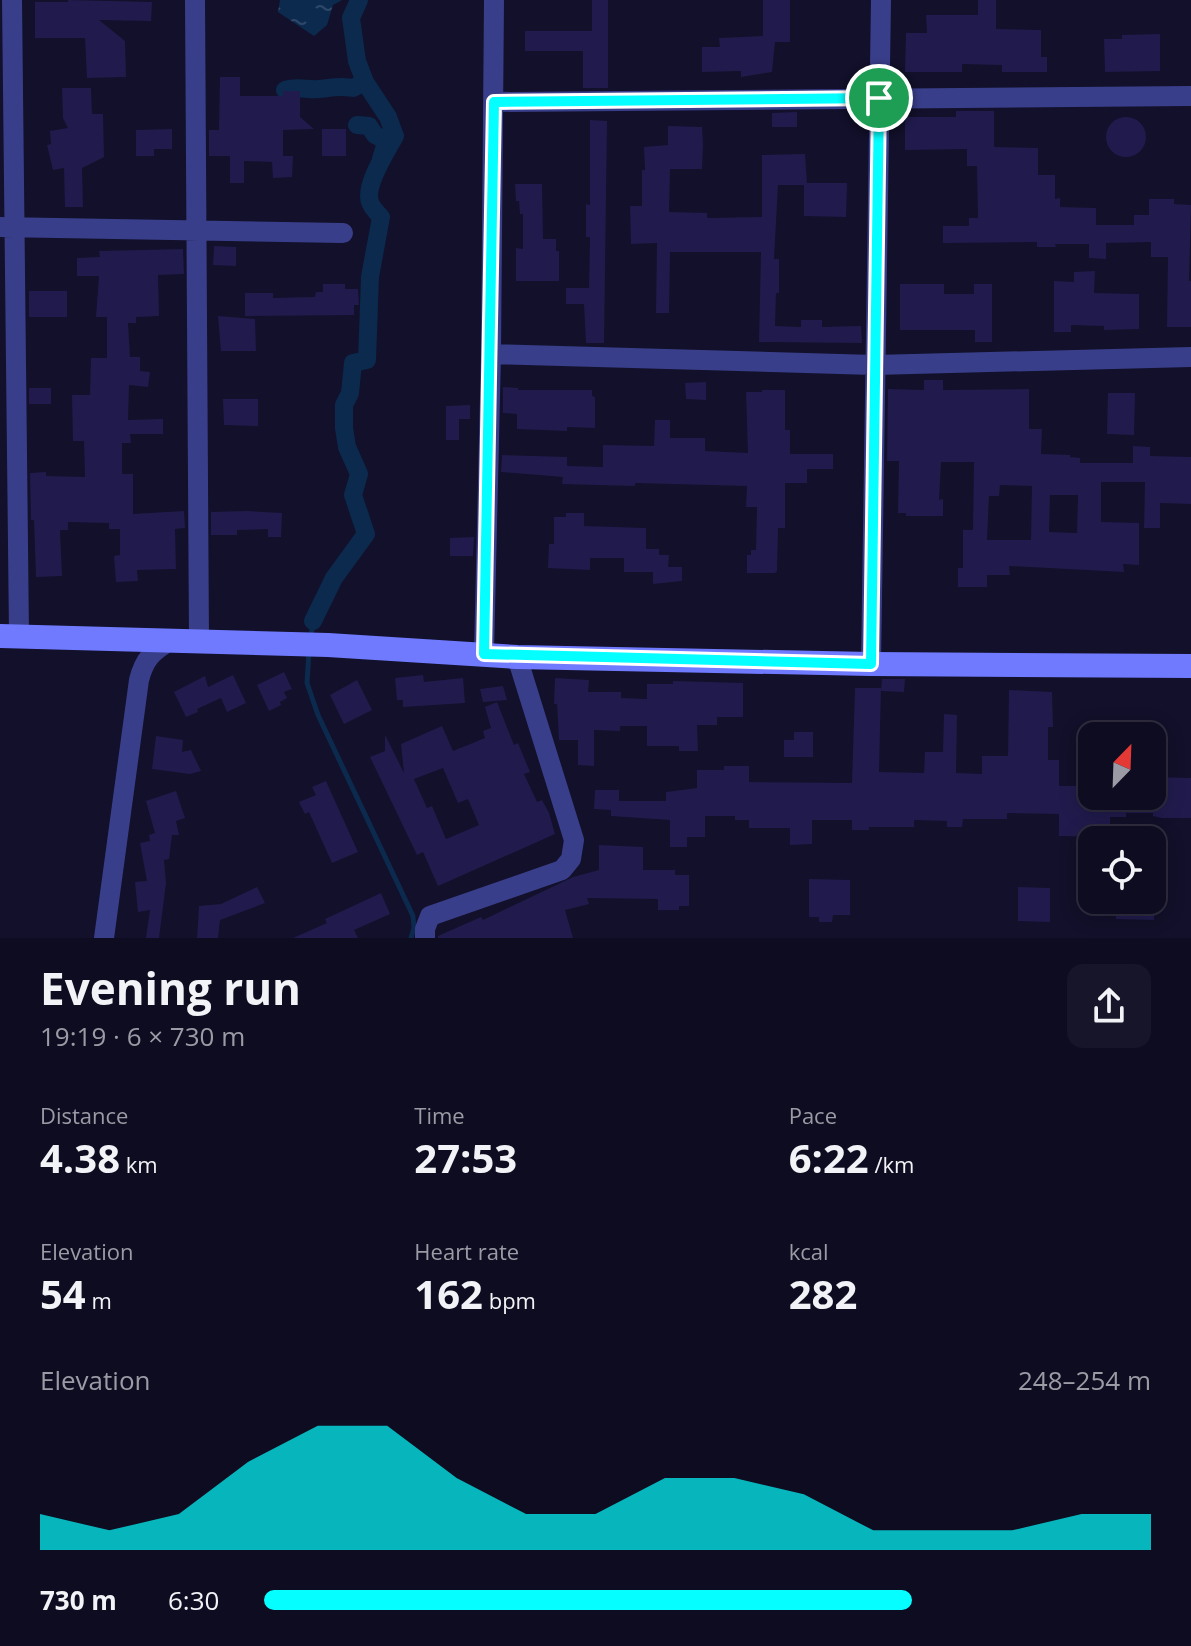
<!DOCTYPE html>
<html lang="en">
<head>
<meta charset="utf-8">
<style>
	body { margin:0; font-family:"Open Sans",sans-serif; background:#171529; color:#f1f3f6; height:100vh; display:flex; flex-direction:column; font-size:30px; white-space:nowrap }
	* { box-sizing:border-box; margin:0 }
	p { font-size:26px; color:#9b9ba5 }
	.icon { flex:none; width:44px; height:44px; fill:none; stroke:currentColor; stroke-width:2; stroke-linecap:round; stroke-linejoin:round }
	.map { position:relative; height:938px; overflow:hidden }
	.drawer { display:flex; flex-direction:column; background:#0e0c20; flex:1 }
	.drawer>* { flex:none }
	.needle { width:52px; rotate:23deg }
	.controls { position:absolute; left:1078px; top:722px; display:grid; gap:16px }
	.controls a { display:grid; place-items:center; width:88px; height:88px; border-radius:16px; background:#0e0c20; box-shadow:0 4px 20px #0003,0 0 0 2px #2e2c3e; font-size:40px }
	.pin { position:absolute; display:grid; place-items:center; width:68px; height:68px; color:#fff; margin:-34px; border:4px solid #fff; border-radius:50%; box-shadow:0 2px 8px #0007 }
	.round { display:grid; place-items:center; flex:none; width:84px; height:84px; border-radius:16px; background:#171529 }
	.overview { display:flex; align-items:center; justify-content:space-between; height:136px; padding:0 40px }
	h1 { font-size:44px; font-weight:700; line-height:60px }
	.stats { display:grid; grid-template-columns:repeat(3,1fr); gap:12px; height:136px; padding:8px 40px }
	.stats div { display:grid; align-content:center }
	.stats b { font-size:40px; font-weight:700 }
	.stats small { font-size:22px; font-weight:400 }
	.stats p { font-size:22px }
	.chart { height:224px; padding:16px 40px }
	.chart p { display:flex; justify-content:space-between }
	.chart svg { width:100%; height:144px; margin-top:8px; fill:#05feff; opacity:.7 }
	ul { padding:0 40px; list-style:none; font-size:26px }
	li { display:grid; grid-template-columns:128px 96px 1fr; align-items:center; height:60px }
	li i { height:20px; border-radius:10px; background:#05feff }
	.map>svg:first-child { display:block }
	.water { fill:url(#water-ripples) }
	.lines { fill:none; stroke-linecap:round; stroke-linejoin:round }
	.stream { stroke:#0b2a4e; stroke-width:5 }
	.canal { stroke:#0b2a4e; stroke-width:18 }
	.building { fill:#201b4c; fill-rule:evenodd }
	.street { stroke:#393e8a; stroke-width:20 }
	.secondary { stroke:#707aff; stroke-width:24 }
	.route-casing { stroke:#fff; stroke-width:16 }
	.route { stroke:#05feff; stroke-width:10 }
</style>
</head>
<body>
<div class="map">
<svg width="1191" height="938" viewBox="0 0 1191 938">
	<defs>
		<pattern id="water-ripples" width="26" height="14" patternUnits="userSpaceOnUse" patternTransform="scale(2)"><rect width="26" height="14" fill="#0b2a4e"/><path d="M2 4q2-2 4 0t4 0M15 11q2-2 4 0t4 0" fill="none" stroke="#2e4869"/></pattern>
	</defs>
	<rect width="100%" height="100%" fill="#12102a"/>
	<path class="water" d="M280,0H342L333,5L327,25L314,36L278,12Z"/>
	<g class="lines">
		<path class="stream" d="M311,637L313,621
			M309,651L307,683L318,715L413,916L414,928L411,938"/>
		<path class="canal" d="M285,90C297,86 307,90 319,89C334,88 337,85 353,88L365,82
			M357,125L369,126L375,135L383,139L385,146L381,159
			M313,621L334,578L366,534L353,495L359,474L347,447L344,428V405L350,393L353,363L367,360L370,277L381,217C377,213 372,208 370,202C364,185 387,151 395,136L388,117L365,82L357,61L351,18L359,0"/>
	</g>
	<path class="building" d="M68,0L152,2L151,21L99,20L125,41L126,77L87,78L85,38H35V2H68Z
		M592,0H608V88H583V51H525V31H592Z
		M763,0H790V42H775L772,72L741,77V71L702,72V47H720L719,38L763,36Z
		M978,0H996V29L1041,30V57H1047V72H1002V65L962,64V72H905L906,33H927L926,15H978Z
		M1160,34V71L1105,72L1104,39H1122V35Z
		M220,77H240V96H283V91H300V117L314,129L283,130V156H293L292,177L273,178L272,162L244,161V183H230V156H209V130H219Z
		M62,88H91L92,114H103L104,157L82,168L83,207H65L64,168L53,170L47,145L51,144L50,131L68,128L63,118Z
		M956,111H994V147L1038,148V175H1055V199L1060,198V207L1096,208V225H1134V215H1149V199H1174V204L1191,205L1189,281H1191V327H1167L1168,257H1151V242L1106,243V259L1089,258V244H1055L1056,247H1037V242L943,243V226H969V218H978L977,166H967V149L905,150V117H956Z
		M797,112V127H772V113Z
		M1106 137a20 20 0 1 1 40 0a20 20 0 1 1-40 0Z
		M590,120L607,121L604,343H586L584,304H566V288H589L590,237H586V204L590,205Z
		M668,126L702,127L703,144L702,169H670L669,212L707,213V218L762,217V155L805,154L807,183H847L846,217L804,216V185H778L774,259H779V293H776L775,326L801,327V320H822V327L861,326L862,343L759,342L761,252H670L669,313H656L657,243L631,244L630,206H642V170H645L644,147L668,145Z
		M172,129V149H154V156H136V130Z
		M322,129H346V156H322Z
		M515,184H542L543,239H556V251H559V281H516V248L523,249V214H520L519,201H516Z
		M214,246L236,247V266L213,265Z
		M183,249L184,274L158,275L159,316L136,317V323H128L130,357H140V371L150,372L148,387L129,385L128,420L163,419V434H130L131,443H122V474H133V514L184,511L185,528L175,529L176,569L137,570L138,581L116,582L114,556L120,555V529H109V523L68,522V530H60L62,576L36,577L34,520H31L30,473L46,472V476L85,477L84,441H73L72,395H90L91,358H107V317H96L99,276H77V258L100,257L99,251Z
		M1095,271L1094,293L1139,294V329L1104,330V326L1071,325V332H1054V281L1074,282V272Z
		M323,284H345V289H358L359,305H354V315L245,316V293H273V298L315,297L316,292H323Z
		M900,284H944V294H974V284H992V342H975V330H900Z
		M29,291H67V317H29Z
		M218,316L255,319L256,351H221Z
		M924,380H943V390L1029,389V429H1042L1041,454L1070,455V457L1080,458V463H1133V446L1150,447V456L1191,457V504L1160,503V528H1144L1145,482H1101V522L1139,523V565L1123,564L1124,572L1009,566L1010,575H987V587H958V568H963V530H973L974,462H941L939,500L943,499V516H906V513H898L899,461H887L888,389L924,390ZM1000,485L1032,486L1031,540H987L989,496H999ZM1050,495H1078L1077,533L1049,532Z
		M706,382V400L686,399L685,383Z
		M503,387L518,388V390H592V396L595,397V428L567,427V431L517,429V414L503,413Z
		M29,388H51V404H29Z
		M762,390H785V430H790V454H833V469H807V483H785V528H778L777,571L775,573H747V555H751V550H756L757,507H746L747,486L635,483V486L562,484L563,477L501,472L502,455L567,457V466L603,467V445L654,446L655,420H670V438H705V451L748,453L746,392H762Z
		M1108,393H1135L1134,435L1107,434Z
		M223,399H258V426L224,425Z
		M470,405V419H459V440H446V406Z
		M247,511L282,513L281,537H268V529L237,530V535H211V512Z
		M566,513H584V526L646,528V549H659V555H669L668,567H682V581L653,584V572H624V558H590V570L548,568L549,544H554V517H566Z
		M474,537L473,556H450V538Z
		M284,672L292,689L284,692L287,698L280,702L281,705L269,711L257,685Z
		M233,675L246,703L227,712L221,698L197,709L198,712L186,717L174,692L205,676L208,687Z
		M423,675L424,682L463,678L465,703L403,707V700H397L395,678Z
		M555,678L589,680L588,692H621V698L647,699V684H673V681L743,683V717H717V725H697L698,751H679V746H647V726H620V731L594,730V766L578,765V740H559L557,704H554Z
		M882,679H905L904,692L881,691Z
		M357,680L372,710L344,724L330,695Z
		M503,686L507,700L483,702L480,689Z
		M855,688H881L879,772L924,773L925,752H943L944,714L957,715L956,773L982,774V756H1008L1009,690L1052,692L1053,727H1048V760H1059V786H1092V796H1154V777L1191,778V818H1162L1153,816V813H1126V817H1110V837L1059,836V814L1007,813V819H963L962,827H947V821L914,820V827H869V830H852V820H812V844L790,845V828H749V820H735V816H705V837H687V847H670V820L611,816V810L594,809L595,790H619V801H666V792L697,788V770H724V766H749V782L852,783Z
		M497,702L514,745L518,743L530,772L524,774L537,802L542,800L549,813L555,834L438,886L423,852L417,855L370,757L385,751V735L404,773L401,744L442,726L453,751L485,738L483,731L491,728L485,707ZM443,768L458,803L468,799L479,825L446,839L432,806L427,808L414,779Z
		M794,732H813V757H784V740H794Z
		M156,736L183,740L182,752L191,750L201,771L190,774L152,769Z
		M326,781L358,852L332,863L309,812L305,814L299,802L316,795L312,787Z
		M176,791L185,818L176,821L179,835H172L169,859L164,860L166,883L159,938H146L150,910L138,912L135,882L147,881L140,843L150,841L149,835L155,833L146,801Z
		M599,845L643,847V870H675V875H689V906H679V910H658V899L587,898L589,904L565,910L573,938H438V936L481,917L483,920L573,877L599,870Z
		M809,879L850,880V915H833L832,922H819V917H809Z
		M257,887L265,903L220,920L218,938H197L199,906L221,904Z
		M1018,887L1050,888V922L1018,921Z
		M381,893L390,914L354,930L358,938H293L327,923L325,919Z
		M1116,900H1154V920L1116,919Z"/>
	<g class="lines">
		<path class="street" d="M12,0L19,636
			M195,0L199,641
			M494,102L1191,96
			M0,227L343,233
			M491,354L874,365L1191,357
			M484,654L491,354L494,0
			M871,664L881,0
			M104,938L139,680C144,660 152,651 170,641
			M425,938V929L430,916L562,870L571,859L574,840L517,657"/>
		<path class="secondary" d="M0,636L328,645L517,657L871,664L1191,666"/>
	</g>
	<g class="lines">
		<g class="route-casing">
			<path id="route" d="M879,98L871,664L484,654L494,102Z"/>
		</g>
		<use href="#route" class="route"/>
	</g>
</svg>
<div class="controls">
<a><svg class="needle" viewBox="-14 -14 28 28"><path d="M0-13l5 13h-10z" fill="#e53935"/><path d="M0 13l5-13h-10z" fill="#9b9ba5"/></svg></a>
<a><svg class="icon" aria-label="locate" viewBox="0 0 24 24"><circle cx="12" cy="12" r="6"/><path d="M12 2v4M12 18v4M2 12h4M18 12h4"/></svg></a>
</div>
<div class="pin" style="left:879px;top:98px;background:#1e9e55"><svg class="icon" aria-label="arrive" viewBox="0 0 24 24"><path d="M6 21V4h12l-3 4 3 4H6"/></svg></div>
</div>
<section class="drawer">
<div class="overview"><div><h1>Evening run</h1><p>19:19 · 6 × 730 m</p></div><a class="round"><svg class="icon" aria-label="share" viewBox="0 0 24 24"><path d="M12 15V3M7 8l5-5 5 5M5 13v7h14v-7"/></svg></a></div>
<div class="stats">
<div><p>Distance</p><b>4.38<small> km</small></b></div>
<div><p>Time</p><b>27:53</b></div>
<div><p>Pace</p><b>6:22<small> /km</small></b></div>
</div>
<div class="stats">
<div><p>Elevation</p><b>54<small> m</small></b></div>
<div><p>Heart rate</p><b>162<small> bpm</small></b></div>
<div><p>kcal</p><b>282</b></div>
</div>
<div class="chart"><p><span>Elevation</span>248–254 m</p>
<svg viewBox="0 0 160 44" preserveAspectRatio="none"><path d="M0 44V33L10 38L20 33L30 17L40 6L50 6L60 22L70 33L80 33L90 22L100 22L110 27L120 38L130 38L140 38L150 33L160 33V44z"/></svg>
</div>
<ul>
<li><b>730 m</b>6:30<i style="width:73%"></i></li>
</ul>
</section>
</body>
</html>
